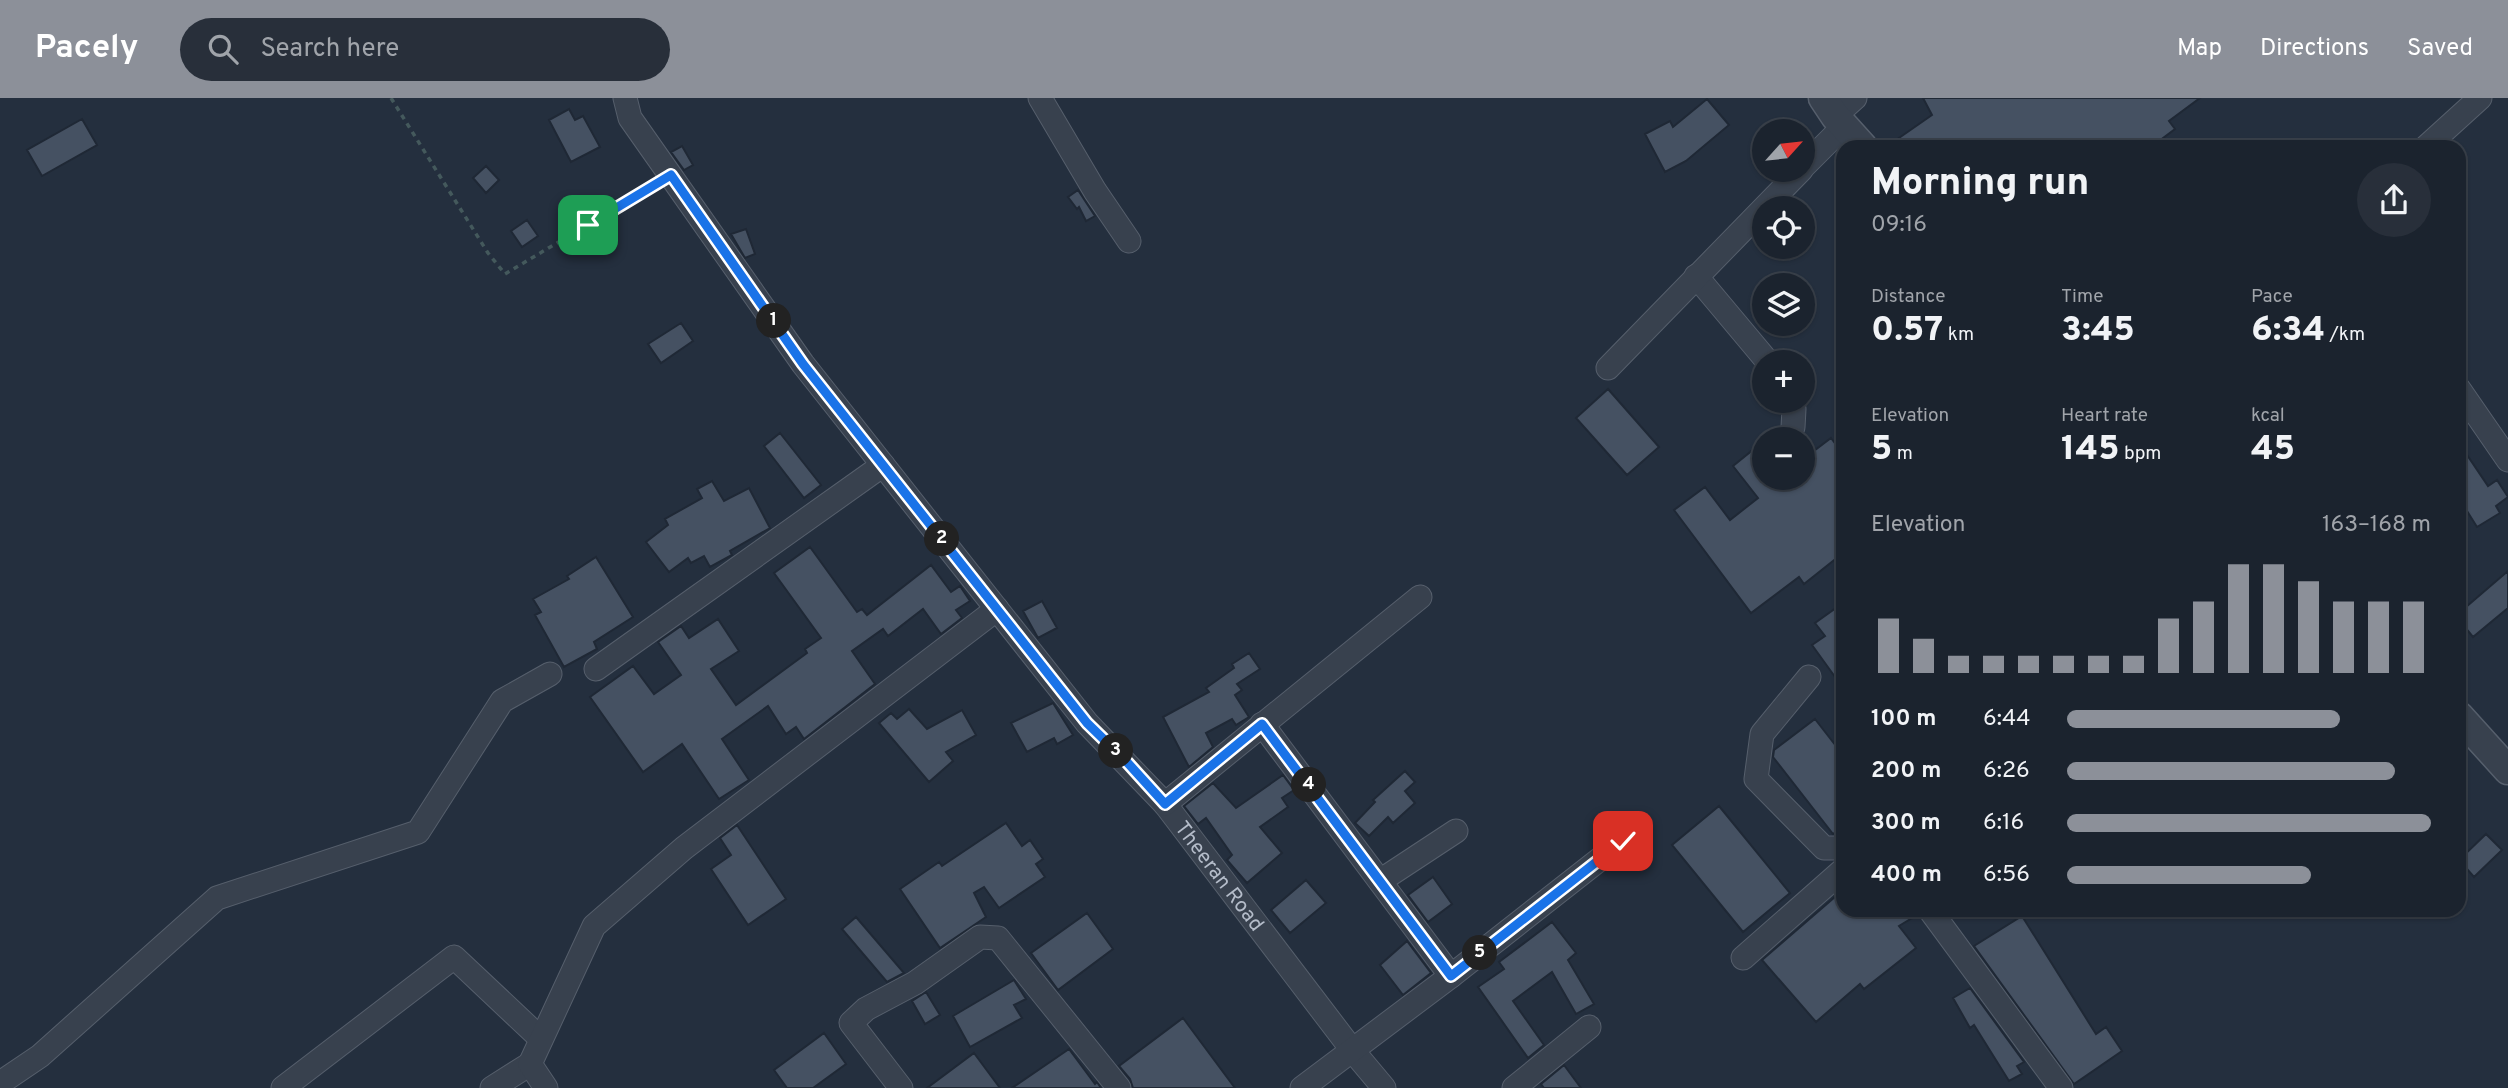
<!DOCTYPE html>
<html lang="en">
<head>
<meta charset="utf-8">
<style>
	body { margin:0; font-family:Overpass,sans-serif; background:#282f3a; color:#f1f3f6; height:100vh; display:flex; flex-direction:column; font-size:26px; white-space:nowrap }
	* { box-sizing:border-box; margin:0 }
	p { font-size:23px; color:#a0a4aa }
	.icon { flex:none; width:38px; height:38px; fill:none; stroke:currentColor; stroke-width:2; stroke-linecap:round; stroke-linejoin:round }
	.map { position:relative; flex:1; overflow:hidden }
	.sheet { position:absolute; left:1836px; top:42px; width:630px; height:777px; display:flex; flex-direction:column; background:#1b232e; border-radius:21px; box-shadow:0 2px 5px #0004,0 0 0 2px #39404a }
	.sheet>* { flex:none }
	.needle { width:46px; rotate:63deg }
	.controls { position:absolute; left:1752px; top:21px; display:grid; gap:14px }
	.controls a { display:grid; place-items:center; width:63px; height:63px; border-radius:50%; background:#1b232e; box-shadow:0 2px 5px #0004,0 0 0 2px #39404a; font-size:35px }
	.pin { position:absolute; display:grid; place-items:center; width:60px; height:60px; color:#fff; margin:-30px; border-radius:14px; box-shadow:0 4px 10px #0006 }
	.km { position:absolute; width:35px; height:35px; margin:-18px; border-radius:50%; background:#222; color:#fff; font-size:19px; line-height:35px; text-align:center }
	.round { display:grid; place-items:center; flex:none; width:74px; height:74px; border-radius:37px; background:#282f3a }
	.head { display:flex; align-items:center; justify-content:space-between; height:119px; padding:0 35px }
	h1 { font-size:38px; font-weight:800; line-height:52px }
	.metrics { display:grid; grid-template-columns:repeat(3,1fr); gap:10px; height:119px; padding:7px 35px }
	.metrics div { display:grid; align-content:center }
	.metrics b { font-size:35px; font-weight:800 }
	.metrics small { font-size:19px; font-weight:400 }
	.metrics p { font-size:19px }
	.chart { height:196px; padding:14px 35px }
	.chart p { display:flex; justify-content:space-between }
	.chart svg { width:100%; height:126px; margin-top:7px; stroke:#8c9099; stroke-width:6 }
	ul { padding:0 35px; list-style:none; font-size:23px }
	li { display:grid; grid-template-columns:112px 84px 1fr; align-items:center; height:52px }
	li i { height:18px; border-radius:9px; background:#8c9099 }
	header { display:flex; align-items:center; gap:42px; box-sizing:border-box; height:98px; padding:0 35px; background:#8c9099; color:#fff }
	header strong { font-size:33px }
	nav { display:flex; gap:38px; margin-inline-start:auto; font-size:24px }
	.search { width:490px; height:63px; background:#282f3a; display:flex; align-items:center; gap:18px; box-sizing:border-box; padding:0 24px; border-radius:38px; color:#a0a4aa; font-size:26px }
	.map>svg:first-child { display:block }
	.building { fill:#455162; stroke:#1f2835; stroke-width:2 }
	.lines { fill:none; stroke-linecap:round; stroke-linejoin:round }
	.minor-casing { stroke:#565f6c; stroke-width:25 }
	.tertiary-casing { stroke:#565f6c; stroke-width:31 }
	.path { stroke:#44595c; stroke-width:3.5; stroke-dasharray:5 5; stroke-linecap:butt }
	.minor { stroke:#38414e; stroke-width:23 }
	.tertiary { stroke:#38414e; stroke-width:28 }
	.route-casing { stroke:#fff; stroke-width:14 }
	.route { stroke:#1a73e8; stroke-width:9 }
	.labels { text-anchor:middle; stroke-width:7; stroke-linejoin:round; paint-order:stroke }
	.street-label { font-size:21px; fill:#b4bcc9; stroke:#1d2633 }
</style>
</head>
<body>
<header>
<strong>Pacely</strong>
<div class="search"><svg class="icon" aria-label="search" viewBox="0 0 24 24"><circle cx="10" cy="10" r="6"/><path d="M15 15l6 6"/></svg>Search here</div>
<nav><a>Map</a><a>Directions</a><a>Saved</a></nav>
</header>
<div class="map">
<svg width="2508" height="990" viewBox="0 0 2508 990">
	<rect width="100%" height="100%" fill="#242f3e"/>
	<path class="building" d="M1923,0H2200L2169,23L2175,31L2151,49H1886L1932,17Z
		M1707,1L1729,27L1686,63L1665,74L1645,36L1670,23L1673,29Z
		M569,11L575,22L583,18L600,49L571,64L549,22Z
		M82,21L97,47L42,78L27,52Z
		M682,48L693,67L684,72L671,54Z
		M486,68L499,82L486,95L473,80Z
		M1078,92L1095,118L1086,123L1079,109L1077,111L1068,99Z
		M527,122L538,138L522,149L511,133Z
		M746,131L755,156L745,160L731,136Z
		M681,225L693,243L661,265L648,246Z
		M1608,291L1659,349L1627,377L1576,320Z
		M780,335L821,387L804,400L764,348Z
		M1831,340L1843,356V455L1804,486L1799,479L1751,515L1674,412L1705,389L1730,422L1758,400L1733,368L1754,351L1764,364V380H1802V362Z
		M2459,345L2488,388L2497,382L2508,399L2496,408L2500,415L2477,429L2462,405L2465,402L2459,393Z
		M712,383L724,403L749,390L770,430L730,453L732,457L710,469L704,458L691,465L688,460L669,474L646,444L668,427L665,421L702,400L697,391Z
		M810,449L857,514L862,511L867,517L931,467L951,494L960,488L970,503L956,512L962,520L941,536L923,511L888,538L883,531L852,553L875,586L804,641L796,629L786,636L768,608L722,641L749,682L719,701L682,646L643,674L590,599L633,568L654,596L681,577L658,544L681,528L689,540L718,521L739,553L711,571L736,607L807,555L805,551L821,540L774,475Z
		M596,459L633,519L594,544L597,551L564,569L535,517L541,514L533,501L569,481L567,478Z
		M2508,473V510L2473,539L2459,522V515Z
		M1042,503L1057,530L1038,540L1023,513Z
		M1843,505V590L1812,547L1825,538L1815,525Z
		M1249,555L1260,571L1237,586L1242,592L1235,597L1249,619L1236,627L1232,621L1206,635L1213,649L1189,669L1163,619L1209,594L1206,590L1234,570L1232,566Z
		M1053,605L1073,637L1057,646L1054,640L1027,654L1011,625Z
		M909,611L927,631L962,612L976,637L946,654L953,663L929,684L879,625L891,615L897,621Z
		M1815,621L1843,657V729L1833,736L1773,659L1774,652Z
		M1405,673L1415,684L1405,693L1415,705L1393,725L1388,719L1369,738L1355,725L1375,704L1373,702Z
		M1283,677L1294,692L1282,700L1288,709L1260,729L1282,755L1247,785L1227,762L1232,757L1206,720L1198,726L1184,708L1213,685L1236,710Z
		M1719,708L1790,795L1743,834L1672,747Z
		M1006,725L1022,748L1030,742L1043,761L1036,766L1045,779L999,810L984,789L974,795L986,819L940,850L900,791L939,764L942,768Z
		M737,727L786,801L748,827L711,771L731,757L720,740Z
		M2486,736L2502,752L2474,779L2459,762Z
		M1433,779L1452,806L1428,824L1408,797Z
		M1306,782L1326,805L1290,835L1271,812Z
		M1843,792V812H1916L1917,817L1899,828L1916,850L1864,891L1860,886L1816,924L1762,862Z
		M1087,815L1113,851L1058,892L1031,855Z
		M2022,818L2096,936L2106,929L2122,953L2074,986L1974,848Z
		M856,819L904,875L887,884L842,831Z
		M1552,824L1576,855L1568,862L1594,906L1576,916L1552,874L1513,903L1544,947L1528,960L1478,889L1504,871L1499,864Z
		M1407,843L1431,875L1403,897L1380,867Z
		M1014,882L1026,901L1014,907L1022,920L970,949L953,918Z
		M1970,890L2024,964L2017,968L2022,976L2009,983L1974,927L1970,930L1953,900Z
		M926,894L940,917L925,926L912,903Z
		M1183,920L1235,990H1133L1130,981L1119,968Z
		M824,935L846,966L813,990H787L774,972Z
		M1069,951L1095,986L1097,984L1101,990H1012Z
		M974,955L1000,990H927Z
		M1564,967L1581,990H1544L1541,986Z"/>
	<g class="lines">
		<g class="minor-casing">
			<g id="minor">
				<path id="s1" d="M625,0L630,20L803,266L1087,625L1165,706L1353,953L1384,990"/>
				<path d="M1040,0L1095,93L1129,143"/>
				<path d="M1835,18L1855,0"/>
				<path d="M2426,49L2480,0"/>
				<path d="M1802,70L1845,27"/>
				<path d="M1696,178L1768,264"/>
				<path d="M1608,270L1801,72"/>
				<path d="M2459,291L2508,362"/>
				<path d="M1791,303L1794,311L1793,329"/>
				<path d="M596,571L883,367"/>
				<path d="M1809,579L1762,636L1756,681L1824,750H1843"/>
				<path d="M1262,626L1451,878"/>
				<path d="M1165,706L1420,499"/>
				<path d="M1380,783L1456,733"/>
				<path d="M1930,812L2061,990"/>
				<path d="M1743,860L1843,772"/>
				<path d="M0,985L40,958L217,800L418,734L502,603L550,576"/>
				<path d="M283,990L454,859L541,941"/>
				<path d="M492,990L530,966"/>
				<path d="M546,990L530,966L594,828L684,750L997,511"/>
				<path d="M901,990L851,925L866,911L915,885L980,839L998,840L1119,990"/>
				<path d="M1302,990L1451,878L1623,743"/>
				<path d="M1514,990L1589,929"/>
			</g>
		</g>
		<g class="tertiary-casing">
			<path id="tertiary" d="M1823,0L1835,18L1863,49
				M2459,618L2508,672"/>
		</g>
		<path class="path" d="M391,0L488,155L505,176L654,87"/>
		<use href="#minor" class="minor"/>
		<use href="#tertiary" class="tertiary"/>
	</g>
	<g class="lines">
		<g class="route-casing">
			<path id="route" d="M588,127L671,77L803,266L1087,625L1126,663L1165,706L1262,626L1451,878L1623,743"/>
		</g>
		<use href="#route" class="route"/>
	</g>
	<g class="labels">
		<g class="street-label">
			<text dy="7" stroke="none"><textPath href="#s1" startOffset="982">Theeran Road</textPath></text>
		</g>
	</g>
</svg>
<div class="controls">
<a><svg class="needle" viewBox="-14 -14 28 28"><path d="M0-13l5 13h-10z" fill="#e53935"/><path d="M0 13l5-13h-10z" fill="#a0a4aa"/></svg></a>
<a><svg class="icon" aria-label="locate" viewBox="0 0 24 24"><circle cx="12" cy="12" r="6"/><path d="M12 2v4M12 18v4M2 12h4M18 12h4"/></svg></a>
<a><svg class="icon" aria-label="layers" viewBox="0 0 24 24"><path d="M12 4l9 5-9 5-9-5zM3 14l9 5 9-5"/></svg></a>
<a>+</a>
<a>−</a>
</div>
<div class="pin" style="left:588px;top:127px;background:#1e9e55"><svg class="icon" aria-label="arrive" viewBox="0 0 24 24"><path d="M6 21V4h12l-3 4 3 4H6"/></svg></div>
<div class="pin" style="left:1623px;top:743px;background:#d93025"><svg class="icon" aria-label="check" viewBox="0 0 24 24"><path d="M5 12l5 5 9-10"/></svg></div>
<b class="km" style="left:774px;top:223px">1</b>
<b class="km" style="left:942px;top:441px">2</b>
<b class="km" style="left:1116px;top:653px">3</b>
<b class="km" style="left:1309px;top:687px">4</b>
<b class="km" style="left:1480px;top:855px">5</b>
<section class="sheet">
<div class="head"><div><h1>Morning run</h1><p>09:16</p></div><a class="round"><svg class="icon" aria-label="share" viewBox="0 0 24 24"><path d="M12 15V3M7 8l5-5 5 5M5 13v7h14v-7"/></svg></a></div>
<div class="metrics">
<div><p>Distance</p><b>0.57<small> km</small></b></div>
<div><p>Time</p><b>3:45</b></div>
<div><p>Pace</p><b>6:34<small> /km</small></b></div>
</div>
<div class="metrics">
<div><p>Elevation</p><b>5<small> m</small></b></div>
<div><p>Heart rate</p><b>145<small> bpm</small></b></div>
<div><p>kcal</p><b>45</b></div>
</div>
<div class="chart"><p><span>Elevation</span>163–168 m</p>
<svg viewBox="0 0 160 44" preserveAspectRatio="none"><path d="M5 44V25M15 44V32M25 44V38M35 44V38M45 44V38M55 44V38M65 44V38M75 44V38M85 44V25M95 44V19M105 44V6M115 44V6M125 44V12M135 44V19M145 44V19M155 44V19"/></svg>
</div>
<ul>
<li><b>100 m</b>6:44<i style="width:75%"></i></li>
<li><b>200 m</b>6:26<i style="width:90%"></i></li>
<li><b>300 m</b>6:16<i style="width:100%"></i></li>
<li><b>400 m</b>6:56<i style="width:67%"></i></li>
</ul>
</section>
</div>
</body>
</html>
